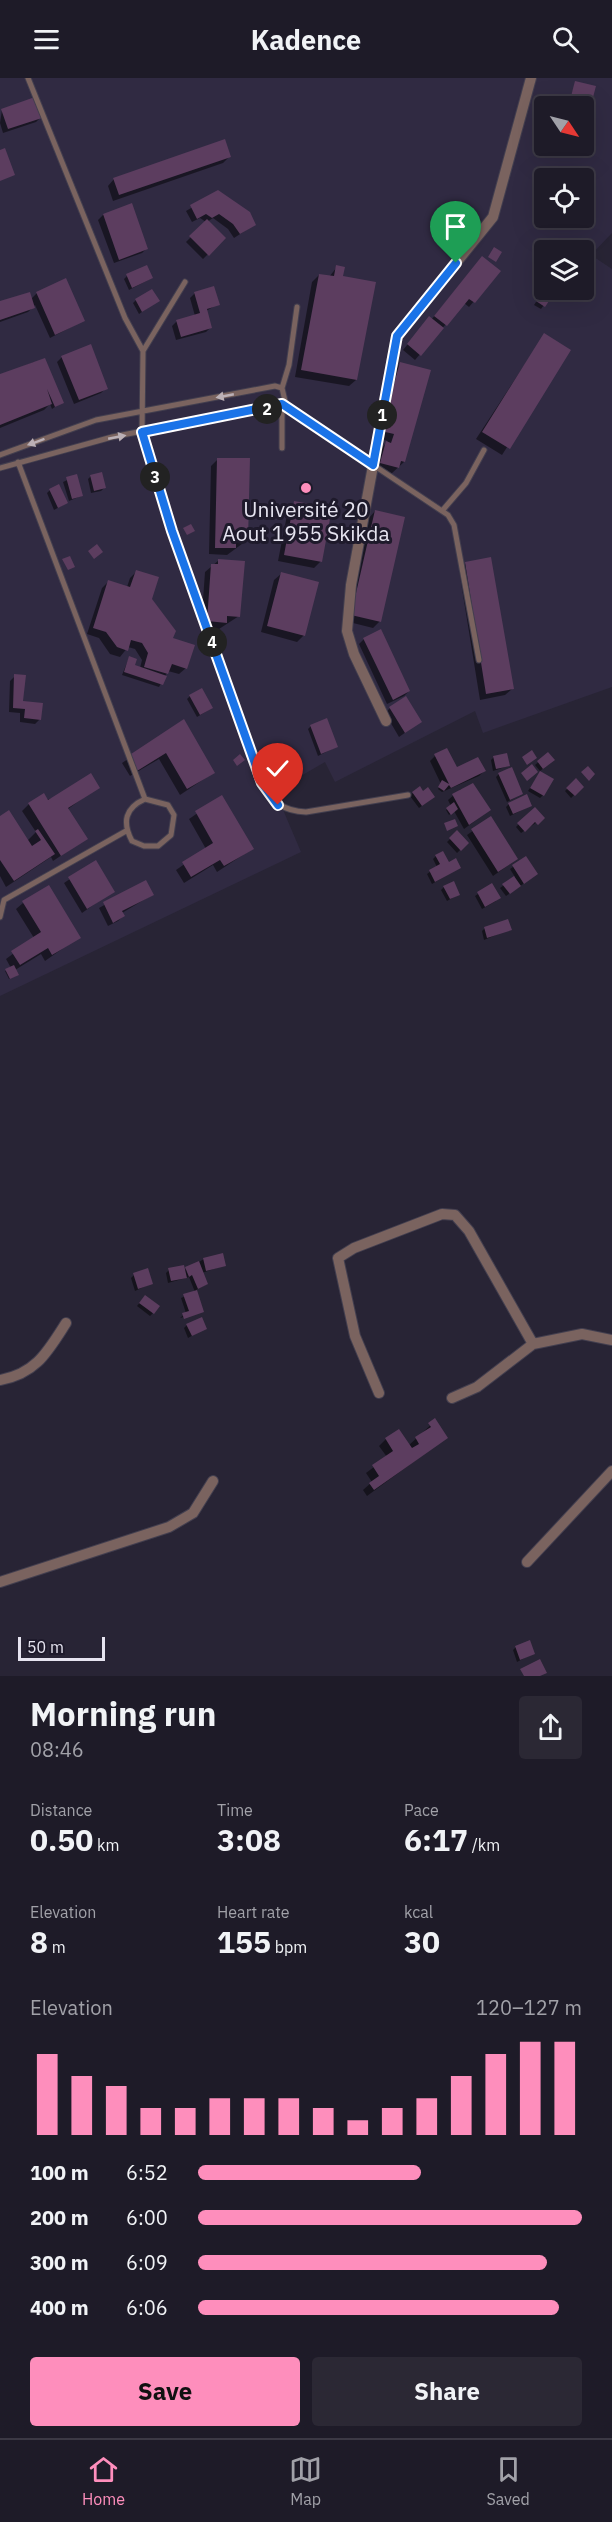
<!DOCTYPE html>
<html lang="en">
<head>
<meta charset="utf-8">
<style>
	body { margin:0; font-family:"IBM Plex Sans",sans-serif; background:#2b2834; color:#f1f3f6; height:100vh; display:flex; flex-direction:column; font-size:22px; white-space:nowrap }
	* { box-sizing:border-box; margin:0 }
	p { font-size:20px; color:#a1a1a8 }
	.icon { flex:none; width:33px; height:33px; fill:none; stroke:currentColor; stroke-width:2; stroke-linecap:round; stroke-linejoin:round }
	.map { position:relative; height:1598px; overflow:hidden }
	.details { display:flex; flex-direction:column; background:#1e1b28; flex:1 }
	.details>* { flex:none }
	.needle { width:39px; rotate:125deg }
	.fabs { position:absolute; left:534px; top:18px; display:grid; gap:12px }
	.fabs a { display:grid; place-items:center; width:60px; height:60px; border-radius:6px; background:#1e1b28; box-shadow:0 6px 24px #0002,0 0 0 2px #3c3945; font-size:30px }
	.scale { position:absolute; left:18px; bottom:15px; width:87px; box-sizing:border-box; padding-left:6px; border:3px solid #e6e4f0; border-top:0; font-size:16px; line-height:21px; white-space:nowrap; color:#e6e4f0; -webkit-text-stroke:4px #1e1a2b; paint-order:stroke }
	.pin { position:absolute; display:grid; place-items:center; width:51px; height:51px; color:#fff; margin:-62px -26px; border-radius:50% 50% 50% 0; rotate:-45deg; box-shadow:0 0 6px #0007 }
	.pin .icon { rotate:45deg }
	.km { position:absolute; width:30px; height:30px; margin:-15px; border-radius:50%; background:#222; color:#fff; font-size:16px; line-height:30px; text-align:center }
	.round { display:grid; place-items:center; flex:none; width:63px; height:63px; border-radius:6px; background:#2b2834 }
	.head { display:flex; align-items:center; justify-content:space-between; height:102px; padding:0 30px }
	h1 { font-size:33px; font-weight:700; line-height:45px }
	.figures { display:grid; grid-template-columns:repeat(3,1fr); gap:9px; height:102px; padding:6px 30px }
	.figures div { display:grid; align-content:center }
	.figures b { font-size:30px; font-weight:700 }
	.figures small { font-size:16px; font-weight:400 }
	.figures p { font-size:16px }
	.chart { height:168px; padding:12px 30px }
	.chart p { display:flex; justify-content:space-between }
	.chart svg { width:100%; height:108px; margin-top:6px; stroke:#fe8ebc; stroke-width:6 }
	.primary-button { display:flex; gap:12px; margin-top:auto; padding:12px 30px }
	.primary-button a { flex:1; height:69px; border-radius:6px; background:#fe8ebc; color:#111; font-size:24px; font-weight:700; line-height:69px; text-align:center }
	.primary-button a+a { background:#2b2834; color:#f1f3f6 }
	ul { padding:0 30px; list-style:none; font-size:20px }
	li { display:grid; grid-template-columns:96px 72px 1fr; align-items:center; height:45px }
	li i { height:15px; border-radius:8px; background:#fe8ebc }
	header { display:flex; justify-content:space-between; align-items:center; height:78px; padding:0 30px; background:#1e1b28; font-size:27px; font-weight:700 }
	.dock { display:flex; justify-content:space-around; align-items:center; height:84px; border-top:2px solid #3c3945; background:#1e1b28; font-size:16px; color:#a1a1a8 }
	.dock a { display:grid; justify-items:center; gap:3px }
	.dock .selected { color:#fe8ebc }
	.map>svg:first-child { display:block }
	.built { fill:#302a42; fill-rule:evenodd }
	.shadow { fill:#0007 }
	.building { fill:#5c3d5f }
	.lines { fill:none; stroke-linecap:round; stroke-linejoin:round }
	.lane-casing { stroke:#433f4f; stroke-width:7 }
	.street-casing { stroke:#433f4f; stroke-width:12 }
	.lane { stroke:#7a635f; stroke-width:5 }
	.street { stroke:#7a635f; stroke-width:10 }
	.oneway { fill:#bbb0b6 }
	.route-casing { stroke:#fff; stroke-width:12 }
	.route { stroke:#1a73e8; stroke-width:8 }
	.poi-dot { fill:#fe8ebc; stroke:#1e1a2b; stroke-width:2 }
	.labels { text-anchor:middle; stroke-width:6; stroke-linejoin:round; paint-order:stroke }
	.poi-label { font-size:21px; fill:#e6e4f0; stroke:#1e1a2b }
</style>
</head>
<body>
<header><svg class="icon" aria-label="menu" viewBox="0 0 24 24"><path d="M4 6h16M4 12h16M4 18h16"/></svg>Kadence<svg class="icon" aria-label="search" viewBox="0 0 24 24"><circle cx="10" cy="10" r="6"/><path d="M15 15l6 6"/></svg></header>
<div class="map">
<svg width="612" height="1598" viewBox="0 0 612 1598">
	<rect width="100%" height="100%" fill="#282435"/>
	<path class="built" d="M0,0H612V155L591,177L612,191V609L483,655L475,633L335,704L325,684L275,713L301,774L0,918ZM544,28H584V68H544ZM544,100H584V140H544ZM544,172H584V212H544Z"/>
	<path class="shadow" d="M576,5L590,26L587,29L568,25Z
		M2,32L41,39L36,44L3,55L0,45Z
		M230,78L223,85L113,123L108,108L114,101Z
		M218,114L254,147L234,160L228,151L213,140L207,144L224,160L203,181L186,164L206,144L200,140L192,144L186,133Z
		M131,127L147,170L142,175L114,185L98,142L103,137Z
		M478,185L499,194L469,229L464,225L415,282L403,272L425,245L431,242Z
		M337,189L341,199L356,302L349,308L295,299L312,204L319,197L329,199Z
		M127,198L152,200L129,212L124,201Z
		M549,212L553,214L541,231L534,227L543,213Z
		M37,215L83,243L50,260L35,227L28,234L0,244V225L31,221Z
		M195,215L218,226L206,233L211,249L206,254L176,262L172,248L177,243L195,238L190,220Z
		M136,222L158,223L139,236L133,225Z
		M544,257L569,273L502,377L476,361Z
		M62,279L106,310L101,315L74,326L57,284Z
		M34,284L62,324L52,331L50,326L44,332L0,350V298Z
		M401,285L404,384L391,396L374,391L380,372L388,363L375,359L394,292Z
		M218,381L246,463L227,477L209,476L211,388Z
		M76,398L81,418L69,423L63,404Z
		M91,398L104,410L101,413L91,415L88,401Z
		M50,412L63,427L54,432L47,415Z
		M295,425L321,483L314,490L278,483L288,432Z
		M375,433L380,543L373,550L345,543L369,440Z
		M219,482L239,538L219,551L201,550L205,494Z
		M466,485L512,611L505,617L480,622L459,492Z
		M136,494L186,590L179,596L168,593L159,609L122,597L129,580L133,588L140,590L142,582L135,571L128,569L120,579L110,576L99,560L87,556L102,510L109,503L127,509L130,500Z
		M281,496L304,557L297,564L261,554L274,502Z
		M364,561L409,613L404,618L387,626L359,566Z
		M15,598L22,624L40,641L35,646L20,644V635L9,634L10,603Z
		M190,618L212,630L197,639L187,621Z
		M390,630L420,644L399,659L385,635Z
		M183,643L213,695L180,717L159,681L130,698L122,685Z
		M311,648L336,669L318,678L308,651Z
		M548,676L550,685L540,693L535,687Z
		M435,678L456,691L484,693L479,698L442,714L438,711L441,706L430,683Z
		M494,679L508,688L493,693L491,682Z
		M540,695L543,717L540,720L528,713Z
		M499,696L521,716L507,724L496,699Z
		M576,702L582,709L571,720L565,713Z
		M98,709L68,731L86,761L53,783L51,779L6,809L0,798V740L27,763L36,754L22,733L29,726Z
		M461,711L490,732L464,751L454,733L449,737L446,732L451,728L448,722Z
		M413,715H422L430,722L419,730L410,718Z
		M221,719L252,771L217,794L213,787L184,805L176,792L206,771L189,741Z
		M509,726L530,728L510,738L506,729Z
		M534,731L543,740L521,755L516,749Z
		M491,740L517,781L493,798L467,757Z
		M457,754L467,765L457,775L447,764Z
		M436,778L459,790L432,806L427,796L437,789L433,781Z
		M526,780L533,799L506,818L500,810L515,799L510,791Z
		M95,784L113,813L82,835L64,805Z
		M145,804L152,817L122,835L123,838L118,843L108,848L99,830Z
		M491,807L496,823L482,831L475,818Z
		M444,809L459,816L447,823L441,812Z
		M23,825L79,859L45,883L41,876L15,892L16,898L9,901L5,893L11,890L6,881L34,860L16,831Z
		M485,850L510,851L484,862L482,853Z
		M204,1181L225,1187L202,1195L207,1206L196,1212L202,1234L180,1240L186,1235L181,1220L195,1214L189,1199L168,1205L166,1195L169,1192L183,1193Z
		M134,1197L152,1205L135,1213L131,1200Z
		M142,1222L153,1235L150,1238L137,1228Z
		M187,1247L206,1250L188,1260L184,1250Z
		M435,1343L446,1360L367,1418L363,1412L372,1404L366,1395L387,1379L379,1368L386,1361L408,1368Z
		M516,1569L534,1575L517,1584L513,1572Z"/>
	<path class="building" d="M575,3L596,8L591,27L570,22Z
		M35,19L42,40L8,51L1,31Z
		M225,61L231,79L119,117L113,100Z
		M5,70L15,97L0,103V72Z
		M218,112L250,134L256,147L240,156L233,146L219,136L212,140L206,136L197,141L190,127Z
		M132,125L148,171L119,182L103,136Z
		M207,141L226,160L209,178L189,158Z
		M494,169L502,174L496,184L488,179Z
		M482,178L501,193L475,225L469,221L447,248L434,238Z
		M147,187L153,200L132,210L126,196Z
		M336,187L345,189L343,198L376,204L357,302L301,292L319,196L334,198Z
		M66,200L85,243L55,257L36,214Z
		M214,208L220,227L207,231L212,250L181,259L176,242L200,235L194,214Z
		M152,211L160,223L142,234L135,221Z
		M544,212L555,214L545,229L536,223Z
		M30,214L35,230L0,242V223Z
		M429,238L444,250L421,278L407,266Z
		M544,255L571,272L510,371L482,354Z
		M91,266L108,311L79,322L61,278Z
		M45,280L64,325L55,329L47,311L52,326L0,347V296Z
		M400,284L431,292L405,384L401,383L399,390L380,385L386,363L391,365L394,356L381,353Z
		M217,380H250L248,463H236V470H215Z
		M102,394L106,410L94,413L90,397Z
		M77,396L83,418L72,421L66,399Z
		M59,406L68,425L58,430L49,411Z
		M294,423L332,430L322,484L284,477Z
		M375,432L405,439L381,544L351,537Z
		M191,446L195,453L187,457L183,450Z
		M97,466L103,474L94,481L88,473Z
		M70,478L75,489L68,492L62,481Z
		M491,479L514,611L486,616L465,484Z
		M218,481L245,483L240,539L227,538V545L207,543L211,486H218Z
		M136,492L159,499L152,521L176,553L173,560L195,567L187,591L172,586L168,596L144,589L148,575L142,565L131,562L128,573L117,569L106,554L93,550L108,502L130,509Z
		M281,494L319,504L305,558L267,548Z
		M381,551L410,613L393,622L363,560Z
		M129,578L137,581L135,587L167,598L163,607L124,594Z
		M14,596L26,597L23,623L43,625L41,642L24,640L25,631L13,630Z
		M202,610L213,630L200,637L189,617Z
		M406,618L422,644L405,655L389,629Z
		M327,640L338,669L321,676L310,647Z
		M184,641L215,695L187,711L166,675L137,693L128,678Z
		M447,670L457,689L478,679L486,693L451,710L449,707L444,713L438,709L442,702L449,706L434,676Z
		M532,672L537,680L527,687L522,679Z
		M548,674L555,682L543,691L537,683Z
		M507,675L510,688L496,691L493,678Z
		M240,676L245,682L237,688L233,682Z
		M532,686L538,694L527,703L521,695Z
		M588,688L595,696L589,703L581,694Z
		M512,689L523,716L510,722L498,695Z
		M540,693L554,701L544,718L530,710Z
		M91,695L100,710L68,730L88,761L61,778L28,725L44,715L48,722Z
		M576,700L584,709L575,718L566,710Z
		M473,705L491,732L469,747L452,716Z
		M420,708L423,713L428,709L435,719L422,728L412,714Z
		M527,716L532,728L513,736L508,725Z
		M222,717L254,771L224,788L220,782L191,799L182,784L213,765L195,733Z
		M454,724L458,731L451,737L446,730Z
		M535,729L545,740L538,747L535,744L525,754L517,745Z
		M9,732L32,768L41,762L35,753L38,751L55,776L14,803L0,782V738Z
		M491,738L518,781L498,794L471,751Z
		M455,741L458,748L447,753L444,745Z
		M457,752L469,765L461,773L449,760Z
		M443,773L449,784L456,780L461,790L435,804L429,792L440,786L435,777Z
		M526,778L538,796L524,806L512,787Z
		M96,782L115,814L87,831L68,799Z
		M514,798L521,808L510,816L502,806Z
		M146,802L154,817L122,833L125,838L113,845L103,824Z
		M454,803L460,817L450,821L443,808Z
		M492,805L501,820L485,829L477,814Z
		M49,807L81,860L52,877L48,870L20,887L11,873L41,854L22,823Z
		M508,841L512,852L487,860L484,849Z
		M14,887L19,897L10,901L5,891Z
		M223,1175L226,1188L206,1193L203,1180Z
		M199,1183L208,1206L198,1211L192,1197L189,1199L185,1189Z
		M184,1187L187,1200L171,1203L168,1190Z
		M148,1190L153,1206L138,1211L133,1195Z
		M197,1212L204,1234L184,1241L182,1235L189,1233L183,1216Z
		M145,1217L160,1228L154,1236L139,1225Z
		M202,1239L207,1251L192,1258L186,1246Z
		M435,1340L448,1360L374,1412L369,1405L379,1398L372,1387L393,1373L385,1360L399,1351L412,1370L419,1366L415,1359L431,1349L428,1345Z
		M530,1562L535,1576L520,1582L515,1568Z
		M540,1581L547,1595L540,1598H524L520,1591Z"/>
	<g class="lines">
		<g class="lane-casing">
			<path id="lane" d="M28,0L125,240L143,273
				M185,204L143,273L142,354L172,453L263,705C274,725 283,733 306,734L408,717
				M282,326L448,437L454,447L479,582
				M282,370V326L285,323L282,310L289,287L297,229
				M0,377L96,342L275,308L282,310
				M18,384L145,721L168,727L174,737L171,757L158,768H144L132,763C122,744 125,730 145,721
				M0,390L112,359L282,326
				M442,433L466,405L484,372
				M0,839L4,822L126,753"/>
		</g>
		<g class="street-casing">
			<path id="street" d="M386,643L354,576L347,553L351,507L397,258L493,139L531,0
				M0,1302C36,1296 48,1273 66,1245
				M379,1315L355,1258L338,1180L354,1170L442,1136L455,1137L469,1153L533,1266
				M452,1320L477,1309L533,1266L582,1256L612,1262
				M527,1484L612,1393
				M0,1504L169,1449L193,1435L213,1403"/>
		</g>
		<use href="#lane" class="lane"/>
		<use href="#street" class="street"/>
	</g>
	<defs><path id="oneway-solid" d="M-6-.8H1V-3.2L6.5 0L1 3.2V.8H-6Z" transform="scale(1.5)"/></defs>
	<g class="oneway">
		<use href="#oneway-solid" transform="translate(225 318) rotate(169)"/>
		<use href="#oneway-solid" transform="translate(117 359) rotate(-11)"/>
		<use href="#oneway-solid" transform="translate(36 364) rotate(160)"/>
	</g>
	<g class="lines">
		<g class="route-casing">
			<path id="route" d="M278,727L262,705L172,453L142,354L282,326L373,387L397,258L456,185"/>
		</g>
		<use href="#route" class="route"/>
	</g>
	<circle class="poi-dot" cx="306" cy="410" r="6"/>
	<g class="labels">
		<g class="poi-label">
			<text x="306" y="439">Université 20<tspan x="306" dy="24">Aout 1955 Skikda</tspan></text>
		</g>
	</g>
</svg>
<div class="fabs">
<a><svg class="needle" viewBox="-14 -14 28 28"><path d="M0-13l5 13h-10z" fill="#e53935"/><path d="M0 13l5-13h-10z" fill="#a1a1a8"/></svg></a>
<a><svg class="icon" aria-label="locate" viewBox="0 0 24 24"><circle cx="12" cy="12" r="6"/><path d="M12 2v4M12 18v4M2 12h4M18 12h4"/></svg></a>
<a><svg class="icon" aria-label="layers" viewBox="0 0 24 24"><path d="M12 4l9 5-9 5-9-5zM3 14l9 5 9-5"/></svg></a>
</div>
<div class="scale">50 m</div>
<div class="pin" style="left:456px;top:185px;background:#1e9e55"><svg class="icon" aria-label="arrive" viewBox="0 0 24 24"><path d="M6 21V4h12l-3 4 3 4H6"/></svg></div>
<div class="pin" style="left:278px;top:727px;background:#d93025"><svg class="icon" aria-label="check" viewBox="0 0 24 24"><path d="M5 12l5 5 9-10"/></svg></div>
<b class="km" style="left:382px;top:337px">1</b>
<b class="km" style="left:267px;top:331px">2</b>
<b class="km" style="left:155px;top:399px">3</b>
<b class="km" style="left:212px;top:564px">4</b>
</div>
<section class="details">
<div class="head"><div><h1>Morning run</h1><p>08:46</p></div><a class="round"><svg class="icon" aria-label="share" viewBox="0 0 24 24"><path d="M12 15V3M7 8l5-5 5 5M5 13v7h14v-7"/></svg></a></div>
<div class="figures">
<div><p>Distance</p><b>0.50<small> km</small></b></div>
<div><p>Time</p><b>3:08</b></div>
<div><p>Pace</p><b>6:17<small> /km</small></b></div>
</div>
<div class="figures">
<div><p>Elevation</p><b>8<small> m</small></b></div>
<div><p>Heart rate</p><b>155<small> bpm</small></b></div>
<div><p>kcal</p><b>30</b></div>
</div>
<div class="chart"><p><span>Elevation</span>120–127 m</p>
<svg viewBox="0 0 160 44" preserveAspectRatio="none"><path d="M5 44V11M15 44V20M25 44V24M35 44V33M45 44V33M55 44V29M65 44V29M75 44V29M85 44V33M95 44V38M105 44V33M115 44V29M125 44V20M135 44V11M145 44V6M155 44V6"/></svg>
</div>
<ul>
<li><b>100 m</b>6:52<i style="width:58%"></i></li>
<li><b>200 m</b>6:00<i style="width:100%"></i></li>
<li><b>300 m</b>6:09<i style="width:91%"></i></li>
<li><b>400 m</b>6:06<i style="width:94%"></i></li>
</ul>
<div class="primary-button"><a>Save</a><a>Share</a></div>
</section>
<nav class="dock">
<a class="selected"><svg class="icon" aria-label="home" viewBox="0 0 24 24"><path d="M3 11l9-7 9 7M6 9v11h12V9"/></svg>Home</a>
<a><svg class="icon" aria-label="map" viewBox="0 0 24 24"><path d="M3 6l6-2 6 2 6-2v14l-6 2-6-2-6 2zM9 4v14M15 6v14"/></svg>Map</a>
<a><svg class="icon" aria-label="saved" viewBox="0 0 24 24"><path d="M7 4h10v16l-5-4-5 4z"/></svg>Saved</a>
</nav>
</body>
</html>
